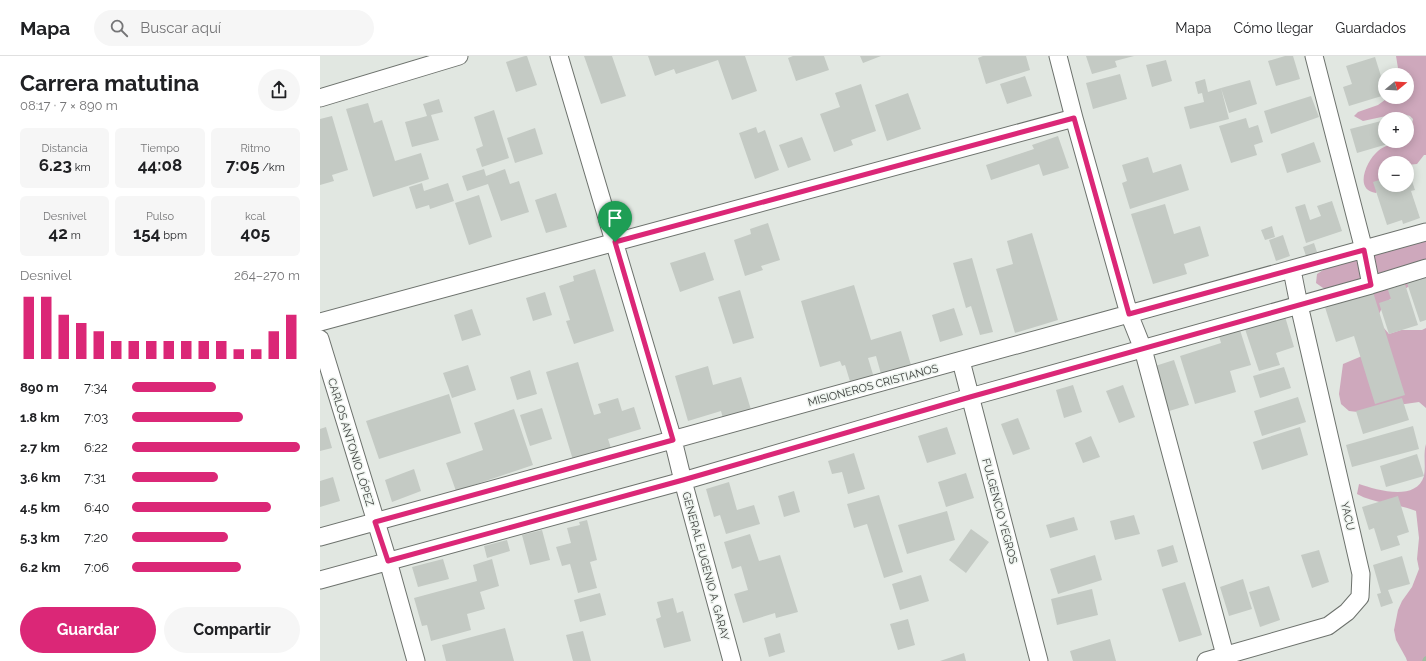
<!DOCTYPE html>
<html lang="es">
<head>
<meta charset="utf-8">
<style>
	body { margin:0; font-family:Raleway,sans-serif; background:#f6f6f6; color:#202124; height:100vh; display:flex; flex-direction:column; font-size:15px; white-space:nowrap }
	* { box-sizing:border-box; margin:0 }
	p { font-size:13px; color:#757577 }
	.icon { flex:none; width:22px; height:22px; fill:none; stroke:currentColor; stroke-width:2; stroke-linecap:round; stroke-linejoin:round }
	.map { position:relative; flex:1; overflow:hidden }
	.drawer { display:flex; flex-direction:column; background:#fff; width:320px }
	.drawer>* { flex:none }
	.needle { width:26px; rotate:72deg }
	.tools { position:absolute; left:1058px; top:12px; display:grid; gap:8px }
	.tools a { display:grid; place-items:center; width:36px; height:36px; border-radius:50%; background:#fff; box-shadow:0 2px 10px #0003; font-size:20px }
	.pin { position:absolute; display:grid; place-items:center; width:34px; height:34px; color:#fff; margin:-41px -17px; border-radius:50% 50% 50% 0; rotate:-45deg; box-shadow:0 0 4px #0007 }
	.pin .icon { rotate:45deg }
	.round { display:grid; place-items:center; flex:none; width:42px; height:42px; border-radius:21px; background:#f6f6f6 }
	.headline { display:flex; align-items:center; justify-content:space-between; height:68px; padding:0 20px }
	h1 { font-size:22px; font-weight:700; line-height:30px }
	.stats { display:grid; grid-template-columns:repeat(3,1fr); gap:6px; height:68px; padding:4px 20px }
	.stats div { display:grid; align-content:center; border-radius:6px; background:#f6f6f6; text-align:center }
	.stats b { font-size:17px; font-weight:700 }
	.stats small { font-size:11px; font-weight:400 }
	.stats p { font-size:11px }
	.chart { height:112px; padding:8px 20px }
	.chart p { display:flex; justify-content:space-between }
	.chart svg { width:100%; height:72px; margin-top:4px; stroke:#db2777; stroke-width:6 }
	.primary-button { display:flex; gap:8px; margin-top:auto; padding:8px 20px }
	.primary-button a { flex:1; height:46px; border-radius:24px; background:#db2777; color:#fff; font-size:16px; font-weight:700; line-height:46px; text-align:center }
	.primary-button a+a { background:#f6f6f6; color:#202124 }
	ul { padding:0 20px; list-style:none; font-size:13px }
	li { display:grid; grid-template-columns:64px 48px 1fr; align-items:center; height:30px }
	li i { height:10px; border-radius:5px; background:#db2777 }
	header { display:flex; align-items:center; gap:24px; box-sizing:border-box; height:56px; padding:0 20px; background:#fff; border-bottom:1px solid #e0e0e0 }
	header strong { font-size:19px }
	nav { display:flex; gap:22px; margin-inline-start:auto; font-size:14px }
	.search { width:280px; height:36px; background:#f6f6f6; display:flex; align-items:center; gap:10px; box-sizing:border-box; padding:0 14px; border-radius:22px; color:#757577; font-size:15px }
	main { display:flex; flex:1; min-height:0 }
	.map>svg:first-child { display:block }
	.forest { fill:#cea8bc }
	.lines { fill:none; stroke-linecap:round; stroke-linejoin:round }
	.stream { stroke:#a0bea2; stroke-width:5.5 }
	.building { fill:#c4cac4 }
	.minor-casing { stroke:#6d726d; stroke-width:19 }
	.minor { stroke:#fff; stroke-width:17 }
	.route-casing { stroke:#fff; stroke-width:8 }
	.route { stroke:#db2777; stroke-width:5 }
	.labels { text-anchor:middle; stroke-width:3; stroke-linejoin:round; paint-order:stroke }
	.street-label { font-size:11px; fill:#3a3c3a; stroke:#eef4ef }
</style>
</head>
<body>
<header>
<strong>Mapa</strong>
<div class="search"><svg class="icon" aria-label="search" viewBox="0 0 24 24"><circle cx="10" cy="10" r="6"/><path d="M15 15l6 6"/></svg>Buscar aquí</div>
<nav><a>Mapa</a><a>Cómo llegar</a><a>Guardados</a></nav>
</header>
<main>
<section class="drawer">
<div class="headline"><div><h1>Carrera matutina</h1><p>08:17 · 7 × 890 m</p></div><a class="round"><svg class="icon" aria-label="share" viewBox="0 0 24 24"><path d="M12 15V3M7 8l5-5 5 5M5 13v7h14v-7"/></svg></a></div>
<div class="stats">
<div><p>Distancia</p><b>6.23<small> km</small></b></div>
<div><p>Tiempo</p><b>44:08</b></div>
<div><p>Ritmo</p><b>7:05<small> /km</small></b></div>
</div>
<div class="stats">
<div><p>Desnivel</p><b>42<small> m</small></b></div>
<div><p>Pulso</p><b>154<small> bpm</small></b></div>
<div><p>kcal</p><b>405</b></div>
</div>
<div class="chart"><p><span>Desnivel</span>264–270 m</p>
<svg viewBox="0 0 160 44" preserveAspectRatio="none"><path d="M5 44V6M15 44V6M25 44V17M35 44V22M45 44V27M55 44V33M65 44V33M75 44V33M85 44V33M95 44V33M105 44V33M115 44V33M125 44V38M135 44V38M145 44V27M155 44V17"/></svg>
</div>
<ul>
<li><b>890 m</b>7:34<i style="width:50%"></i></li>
<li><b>1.8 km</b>7:03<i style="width:66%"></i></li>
<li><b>2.7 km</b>6:22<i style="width:100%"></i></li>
<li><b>3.6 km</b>7:31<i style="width:51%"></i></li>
<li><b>4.5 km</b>6:40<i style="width:83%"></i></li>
<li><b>5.3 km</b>7:20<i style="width:57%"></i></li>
<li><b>6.2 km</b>7:06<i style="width:65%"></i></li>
</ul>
<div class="primary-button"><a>Guardar</a><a>Compartir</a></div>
</section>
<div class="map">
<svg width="1106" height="605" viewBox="0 0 1106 605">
	<rect width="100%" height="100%" fill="#e1e7e1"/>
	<path class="forest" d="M1076,0H1106V99H1104L1097,108L1087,109V107H1065V127L1056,137C1033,134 1047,104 1058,95C1065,89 1078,85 1087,85C1087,77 1092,71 1093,63L1090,60L1080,57L1043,65L1034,60L1038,56L1058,49L1069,41H1087V19H1084L1078,12Z
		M1106,173V222C1098,224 1071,241 1066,247C1061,252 1059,258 1057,264L1069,278L1081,274H1102L1106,272V352L1099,346L1078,349L1047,357L1029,355L1021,348L1019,338L1023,308L1042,300L1030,251L996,227L997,218L1014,207Z
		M1106,388V605H1087L1086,602L1076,584L1074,574L1078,554L1082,545L1092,531L1099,513L1097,503L1099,482L1096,455C1077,447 1055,448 1037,438L1039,428C1057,434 1096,446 1104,420C1106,410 1103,398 1106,388Z"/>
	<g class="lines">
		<path class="stream" d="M1105,605L1106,603"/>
	</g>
	<path class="building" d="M205,0H207L217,29L196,36L186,6Z
		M264,0H292L306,40L281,48Z
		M328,0H425L437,35L412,44L398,4L356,18L354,13L335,20Z
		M473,0H504L509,14L476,25L468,2Z
		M540,0H561L543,7Z
		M663,0H706L710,14L666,28L658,2Z
		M766,0H814L795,5L797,11L772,18Z
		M965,0H973L980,23L956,30L948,5Z
		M1055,1L1065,33V39L1029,50L1023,31L1032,28L1026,10Z
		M846,4L852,25L832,31L826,9Z
		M800,18L807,43L773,53L766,27Z
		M705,20L712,40L687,48L680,28Z
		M885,23L888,36L901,32L909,63L870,73L864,51L884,46L882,37L878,38L875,26Z
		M930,24L937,48L909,57L901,32Z
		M541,28L556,75L531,84L533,89L514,96L500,58L520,51L515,37Z
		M588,37L601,73L567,85L555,49Z
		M991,40L999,61L951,78L944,55Z
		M119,43L123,56L111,59L119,84L92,91L85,66L107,60L103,48Z
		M48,47L54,67L62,64L75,105L101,97L109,123L53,141L26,53Z
		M174,54L189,102L162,111L156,93L163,90L154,61Z
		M12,60L28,114L12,119L14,125L0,129V63Z
		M926,62L929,72L938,69L943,86L934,89L937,99L911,107L899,70Z
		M1065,64V85H1078L1037,97L1030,73Z
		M436,71L438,77L445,74L459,114L435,123L419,77Z
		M215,72L223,98L195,107L187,82Z
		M738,80L749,112L723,120L719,108L671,124L666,109L714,93L712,89Z
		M482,81L491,104L468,112L459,89Z
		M994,86L1001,106L967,117L961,98Z
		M828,101L833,117L861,108L869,134L810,153L802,127L807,125L802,109Z
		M1087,110L1095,134L1091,135L1100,162L1083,168L1082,164L1067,169L1053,126L1065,122V129H1087Z
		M164,113L166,120L185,113L190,128L199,125L209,156L181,165L168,128L147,135L142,120Z
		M102,127L104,135L128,127L134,145L110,153L109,149L96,153L89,131Z
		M236,137L247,171L226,177L215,144Z
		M159,139L172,181L149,189L135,147Z
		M1012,145L1022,175L986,187L975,151L985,148L990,164L1001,160L997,150Z
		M845,148L854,178L880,170L889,200L864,208L867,218L833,228L811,158Z
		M448,167L460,204L441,210L443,214L425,220L414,184L431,178L430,173Z
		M952,170L955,181L945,184L941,174Z
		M712,177L738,264L695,277L676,213L693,208L687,185Z
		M963,179L970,200L956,205L949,184Z
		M994,187L997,196L986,200L983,191Z
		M385,196L394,224L360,236L350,207Z
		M652,202L673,276L660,279L651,250L646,252L633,207Z
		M275,213L294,275L254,288L246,265L250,264L239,230L254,225L253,220Z
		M1106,218V264L1100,266L1086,224Z
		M1084,225L1098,269L1069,278L1059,247L1071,243L1067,231Z
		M534,229L551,284L581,275L591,309L561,318L556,300L548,302L555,325L532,332L525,309L522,310L520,305L500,311L481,245Z
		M420,234L434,282L413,288L398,241Z
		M225,236L232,259L213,265L206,242Z
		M1053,236L1085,339L1055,348L1034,280L1016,286L1004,248Z
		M634,252L643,279L620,286L612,259Z
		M152,253L161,279L142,285L134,259Z
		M964,257L974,291L956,297L960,309L939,315L924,270Z
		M920,274L931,309L910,315L916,336L875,348L860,300L901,287L899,280Z
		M854,304L869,349L846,356L832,311Z
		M258,306L274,359L281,357L278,348L298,342L302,355L314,351L321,373L288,383L291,392L253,404L226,316Z
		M148,309L156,334L132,342L123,317Z
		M388,310L393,329L421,321L432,357L404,366L401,355L368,365L355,320Z
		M964,311L971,332L940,342L933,320Z
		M210,314L217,338L197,344L190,321Z
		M753,329L762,356L744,362L736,334Z
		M803,329L815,361L799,367L786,335Z
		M129,338L141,377L59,403L46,365Z
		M978,341L986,366L942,380L934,355Z
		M1082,342L1089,364L1043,378L1036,355Z
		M222,352L232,383L210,390L200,359Z
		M194,353L213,409L136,435L126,407L163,394L154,367Z
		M698,362L710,393L693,399L681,368Z
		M1093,370L1099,393L1032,411L1026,389Z
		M6,371L12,392L0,395V373Z
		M627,371L636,398L607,407L598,380Z
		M980,371L988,399L942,414L933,386Z
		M771,380L780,401L763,407L755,387Z
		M534,397L545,433L528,438L522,416L512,418L508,405Z
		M1097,398L1104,420L1066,431L1060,410Z
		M94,413L101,435L72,446L65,424Z
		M646,417L654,442L626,451L618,426Z
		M13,421L20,445L0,451V425Z
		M409,426L417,454L434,449L440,468L406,478L400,459L394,461L386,433Z
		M474,435L480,456L464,461L458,440Z
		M559,439L583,516L564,522L547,468L534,472L527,448Z
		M1078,440L1089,476L1077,480L1080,489L1061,495L1054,472L1049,474L1042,451Z
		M627,455L635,484L587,498L578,469Z
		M814,459L820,478L795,484L790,465Z
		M754,461L758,474L730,482L726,469Z
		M267,464L277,504L270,506L277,532L258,537L250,508L242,510L236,491L251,487L247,472L260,469L259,466Z
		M651,473L669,486L646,517L629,504Z
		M222,474L230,504L210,509L202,479Z
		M430,478L439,505L460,499L478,556L456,562L455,557L423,567L414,538L428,534L421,510L412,513L404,486Z
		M187,484L190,495L167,502L164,490Z
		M853,489L858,506L842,511L837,494Z
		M999,494L1009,526L992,532L981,499Z
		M775,499L782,524L738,538L730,513Z
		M1082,500L1090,528L1068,534L1073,547L1061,551L1057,538L1061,537L1053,509Z
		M123,503L129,523L98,531L92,511Z
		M172,503L179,530L160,536L165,553L147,558L151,574L111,585L107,569L102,570L94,542L157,525L153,509Z
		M601,519L609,545L580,554L572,528Z
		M923,523L932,553L909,560L900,531Z
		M865,526L882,579L859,586L842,533Z
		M949,530L960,564L940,571L929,536Z
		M772,533L778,559L737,569L731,543Z
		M280,537L286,559L260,566L254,544Z
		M353,542L357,557L363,555L371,585L344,592L336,563L341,561L337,546Z
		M588,563L595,589L578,594L570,568Z
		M185,572L194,605H126L122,589Z
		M263,575L271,605H253L246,579Z
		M460,577L465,596L449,601L444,582Z
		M790,583L796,605H753L750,595Z
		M644,597L646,605H620Z"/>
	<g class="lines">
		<g class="minor-casing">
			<path id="minor" d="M239,0L353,384L363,425L412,605
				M738,0L754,62L809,258L823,293L905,599
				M994,0L1044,194L1051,229
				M0,42L139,0
				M0,266L754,62
				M0,283L68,505L96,605
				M641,305L719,605
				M0,481L1106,176
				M0,524L363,425L650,341L1051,229L1106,212
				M886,605L1008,570L1027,556L1040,541L1041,518L979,249L972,214"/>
		</g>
		<use href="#minor" class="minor"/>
	</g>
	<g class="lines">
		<g class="route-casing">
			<path id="route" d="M754,62L809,258L1044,194L1051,229L650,341L363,424L68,505L55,466L353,384L295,186Z"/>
		</g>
		<use href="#route" class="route"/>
	</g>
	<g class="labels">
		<g class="street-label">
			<text transform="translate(553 329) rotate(-15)" y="4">MISIONEROS CRISTIANOS</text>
			<text transform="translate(31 386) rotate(73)" y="4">CARLOS ANTONIO LÓPEZ</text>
			<text transform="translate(680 455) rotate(75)" y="4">FULGENCIO YEGROS</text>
			<text transform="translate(1028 460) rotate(77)" y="4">YACU</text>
			<text transform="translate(386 510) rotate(75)" y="4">GENERAL EUGENIO A. GARAY</text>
		</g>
	</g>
</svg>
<div class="tools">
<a><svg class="needle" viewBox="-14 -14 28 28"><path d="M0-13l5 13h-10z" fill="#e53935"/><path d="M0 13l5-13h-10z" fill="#757577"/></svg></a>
<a>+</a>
<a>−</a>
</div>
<div class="pin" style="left:295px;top:186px;background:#1e9e55"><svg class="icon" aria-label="arrive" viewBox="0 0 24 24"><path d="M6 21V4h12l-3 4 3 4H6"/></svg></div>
</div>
</main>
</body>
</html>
